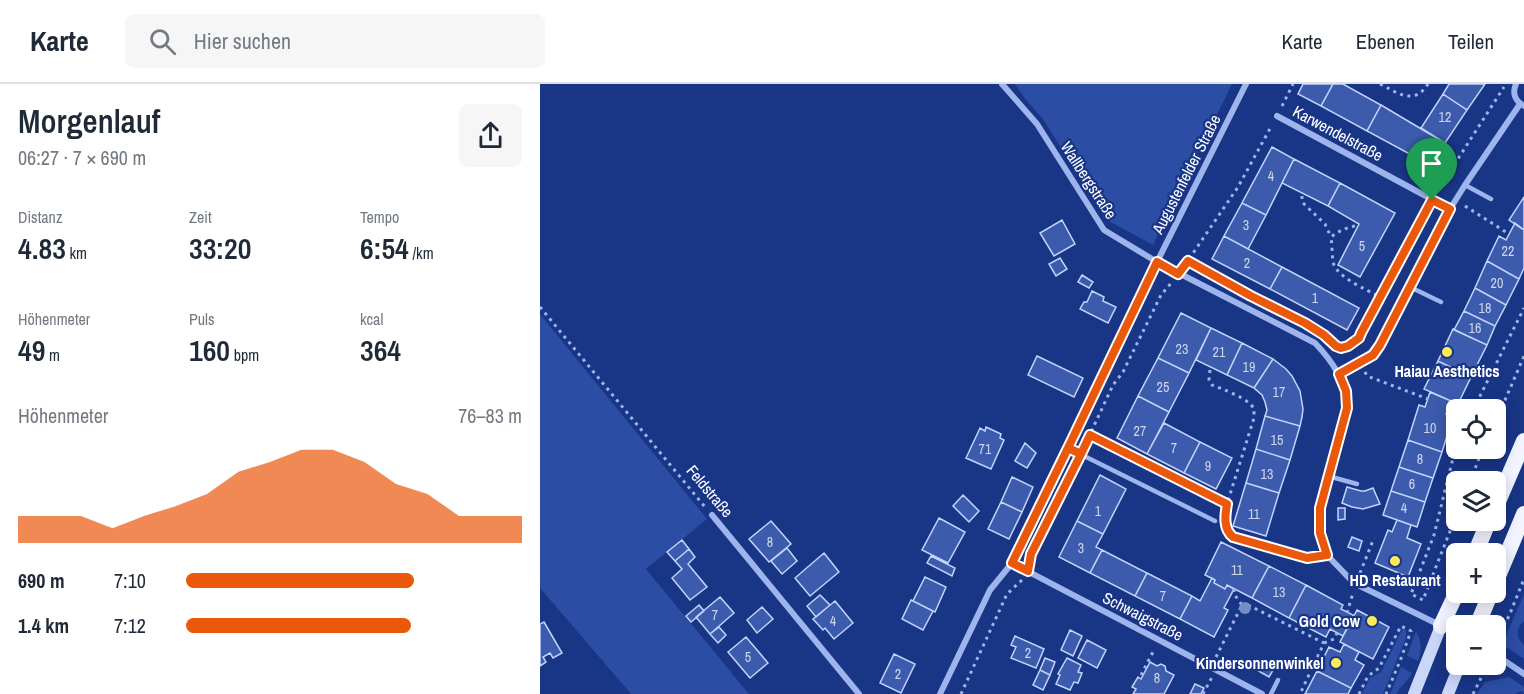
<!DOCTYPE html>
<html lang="de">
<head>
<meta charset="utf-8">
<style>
	body { margin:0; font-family:"Archivo Narrow",sans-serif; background:#f6f6f7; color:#1f2937; height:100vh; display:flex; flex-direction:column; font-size:22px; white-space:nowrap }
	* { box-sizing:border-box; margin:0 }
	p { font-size:20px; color:#747a83 }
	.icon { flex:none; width:33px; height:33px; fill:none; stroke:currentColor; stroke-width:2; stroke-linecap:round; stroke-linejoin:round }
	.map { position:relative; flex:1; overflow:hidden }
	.details { display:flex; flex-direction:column; background:#fff; width:540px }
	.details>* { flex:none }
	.fabs { position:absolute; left:906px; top:315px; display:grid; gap:12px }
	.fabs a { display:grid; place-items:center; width:60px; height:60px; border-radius:9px; background:#fff; box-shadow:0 3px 15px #0003; font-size:30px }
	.pin { position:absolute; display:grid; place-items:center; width:51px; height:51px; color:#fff; margin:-62px -26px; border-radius:50% 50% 50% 0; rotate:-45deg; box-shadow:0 0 6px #0007 }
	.pin .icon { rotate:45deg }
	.round { display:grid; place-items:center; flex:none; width:63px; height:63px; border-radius:9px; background:#f6f6f7 }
	.overview { display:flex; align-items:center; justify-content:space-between; height:102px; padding:0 18px }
	h1 { font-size:33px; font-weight:600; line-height:45px }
	.metrics { display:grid; grid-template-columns:repeat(3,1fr); gap:9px; height:102px; padding:6px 18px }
	.metrics div { display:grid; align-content:center }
	.metrics b { font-size:30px; font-weight:600 }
	.metrics small { font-size:16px; font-weight:400 }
	.metrics p { font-size:16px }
	.chart { height:168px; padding:12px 18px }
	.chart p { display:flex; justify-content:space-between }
	.chart svg { width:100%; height:108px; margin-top:6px; fill:#ea580c; opacity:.7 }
	ul { padding:0 18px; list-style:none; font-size:20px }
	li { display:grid; grid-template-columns:96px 72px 1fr; align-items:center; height:45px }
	li i { height:15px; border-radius:8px; background:#ea580c }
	header { display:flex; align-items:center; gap:36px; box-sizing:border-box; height:84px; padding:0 30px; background:#fff; border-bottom:2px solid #e0e1e3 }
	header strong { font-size:28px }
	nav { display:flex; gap:33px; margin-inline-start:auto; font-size:21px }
	.search { width:420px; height:54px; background:#f6f6f7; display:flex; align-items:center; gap:15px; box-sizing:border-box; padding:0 21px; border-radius:9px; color:#747a83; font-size:22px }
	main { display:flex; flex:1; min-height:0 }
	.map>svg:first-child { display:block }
	.green { fill:#2b4da4 }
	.building { fill:#3c5bad; stroke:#c3d3f9; stroke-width:1.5 }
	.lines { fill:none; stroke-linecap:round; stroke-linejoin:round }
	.path { stroke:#9eb4ed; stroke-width:3; stroke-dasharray:3 4.5; stroke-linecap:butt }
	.service { stroke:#9eb4ed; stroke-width:4.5 }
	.minor { stroke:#9eb4ed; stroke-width:6 }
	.secondary { stroke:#cbd7f9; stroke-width:12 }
	.trunk { stroke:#f2f4ff; stroke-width:16 }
	.tree { fill:#768cc5 }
	.route-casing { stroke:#fff; stroke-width:12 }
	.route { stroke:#ea580c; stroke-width:8 }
	.poi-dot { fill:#ffeb5a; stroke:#183586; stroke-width:2 }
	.labels { text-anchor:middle; stroke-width:4.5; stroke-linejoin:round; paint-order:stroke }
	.number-label { font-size:14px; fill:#ced6ea }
	.street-label { font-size:16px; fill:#fff; stroke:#183586 }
	.poi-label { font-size:16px; font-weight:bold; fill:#fff; stroke:#183586 }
</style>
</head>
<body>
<header>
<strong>Karte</strong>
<div class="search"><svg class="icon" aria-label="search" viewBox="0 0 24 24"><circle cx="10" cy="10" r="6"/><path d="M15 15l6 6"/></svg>Hier suchen</div>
<nav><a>Karte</a><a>Ebenen</a><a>Teilen</a></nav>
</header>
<main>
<section class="details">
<div class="overview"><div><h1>Morgenlauf</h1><p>06:27 · 7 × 690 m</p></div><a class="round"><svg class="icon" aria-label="share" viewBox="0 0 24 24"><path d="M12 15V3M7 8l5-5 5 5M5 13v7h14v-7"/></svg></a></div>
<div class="metrics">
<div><p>Distanz</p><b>4.83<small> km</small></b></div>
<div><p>Zeit</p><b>33:20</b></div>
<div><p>Tempo</p><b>6:54<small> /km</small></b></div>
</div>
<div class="metrics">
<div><p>Höhenmeter</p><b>49<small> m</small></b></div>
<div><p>Puls</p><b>160<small> bpm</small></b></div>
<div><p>kcal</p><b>364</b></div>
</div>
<div class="chart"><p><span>Höhenmeter</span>76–83 m</p>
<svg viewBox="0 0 160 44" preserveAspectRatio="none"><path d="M0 44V33L10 33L20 33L30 38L40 33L50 29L60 24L70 15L80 11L90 6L100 6L110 11L120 20L130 24L140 33L150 33L160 33V44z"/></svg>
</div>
<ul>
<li><b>690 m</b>7:10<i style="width:68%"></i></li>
<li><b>1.4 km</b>7:12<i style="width:67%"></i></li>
</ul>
</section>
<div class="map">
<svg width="984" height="610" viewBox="0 0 984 610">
	<rect width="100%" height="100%" fill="#183586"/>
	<path class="green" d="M475,0H692L613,161L565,135L503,35L486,16Z
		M0,230L167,435L106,485L209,610H91L0,504Z
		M984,510V537C975,545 976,553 984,561V575L965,562V554Z
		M863,544L866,546V554L843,610H822L830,594L841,588Z
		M876,547C882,557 882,567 878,577L867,572Z
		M861,583L872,589C869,597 860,601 857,610H850Z
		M969,593L984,603V610L982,607L975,610H937L945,598Z"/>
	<path class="building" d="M763,0H793L781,22L758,10Z
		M793,0H803L841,21L827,47L781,22Z
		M909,0H945L927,26L903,10Z
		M903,10L927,26L905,59L881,44Z
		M841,21L905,59L890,81L827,47Z
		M732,63L754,75L726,131L702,119Z
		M754,75L800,99L788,122L742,99Z
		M800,99L855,129L820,193L798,181L819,140L788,122Z
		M984,113V146L969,136Z
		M702,119L726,131L708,165L684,152Z
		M522,136L535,160L514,172L500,149Z
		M975,139L984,146V184L979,195L947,177L959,152L966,156Z
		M684,152L742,183L730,205L672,175Z
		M520,174L527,185L516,192L509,180Z
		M947,177L979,195L966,221L935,204Z
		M742,183L819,224L807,246L730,205Z
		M542,191L553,198L549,204L538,198Z
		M935,204L966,221L955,242L924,227Z
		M552,207L564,213L563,217L576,223L568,239L540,225L544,218H547Z
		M924,227L955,242L947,261L914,246Z
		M641,229L671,244L649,289L618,274Z
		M671,244L702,259L687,291L656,276Z
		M913,245L947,261L931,293L898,277Z
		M702,259L733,275L714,304L687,291Z
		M497,272L543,294L534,313L488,291Z
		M618,274L649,289L629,328L598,312Z
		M733,275L746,285L752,292L760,307L763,325L762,333L760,342L725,332L727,326L725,318L722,311L714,304Z
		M898,277L931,293L918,320L884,305Z
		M890,308L911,317L906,330L913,333L902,368L868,356L879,321L885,323Z
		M598,312L629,328L607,370L577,354Z
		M725,332L760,342L750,376L716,365Z
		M624,339L660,358L644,389L607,370Z
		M446,343L461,350L460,354L464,356L451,385L426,374L440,344L445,347Z
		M868,356L902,368L893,394L859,383Z
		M660,358L692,374L676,405L644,389Z
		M485,359L496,369L487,384L475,377Z
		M716,365L750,376L739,409L706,399Z
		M859,383L893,394L885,418L851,407Z
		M560,391L586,405L563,450L537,437Z
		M472,393L493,403L482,428L461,418Z
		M706,399L739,409L726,452L693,442Z
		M807,403L821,407H825L833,404L840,420L823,425L812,423L802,419Z
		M851,407L885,418L877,443L843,431Z
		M423,411L439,427L429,438L413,422Z
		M461,418L482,428L469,455L448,445Z
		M798,424H805V435L798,436Z
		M399,434L425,448L408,479L382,466Z
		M857,436L871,441L867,454L881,460L868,493L835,479L848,446L852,448Z
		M231,437L251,460L229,478L209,455Z
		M537,437L563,450L556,463L562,466L550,489L519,473Z
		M812,453L822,457L819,467L808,463Z
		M142,456L149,465L135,477L127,468Z
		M681,458L729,482L712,514L687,501L685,505L674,499L675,496L665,491Z
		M247,464L257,477L242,490L231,477Z
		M149,465L155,473L148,480L167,503L150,516L132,494L142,485L135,477Z
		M562,466L607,489L595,512L550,489Z
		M284,469L299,488L270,512L255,494Z
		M391,472L415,484L412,492L387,479Z
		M729,482L766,501L749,534L712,514Z
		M607,489L652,512L640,535L595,512Z
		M385,493L406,503L395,528L373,517Z
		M672,494L675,496L674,499L685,505L687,501L694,505L684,524L688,526L674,553L640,535L652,512L660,517Z
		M766,501L803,521L801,525L813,531L803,552L790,545L786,553L749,534Z
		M280,511L290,521L276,533L267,522Z
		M180,513L194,529L170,550L156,533Z
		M371,516L393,527L383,546L362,535Z
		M295,517L313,539L294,555L285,544L283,546L273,535Z
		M159,521L164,527L151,538L146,532Z
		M222,523L233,535L217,549L207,536Z
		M817,526L849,543L833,575L800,558Z
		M4,538L22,569L13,574L10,569L3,573L6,578L0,582V540Z
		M179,543L186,551L178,559L170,550Z
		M530,546L542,552L533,572L521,566Z
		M475,552L504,565L496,584L471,574L476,563L471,561Z
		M206,553L228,579L210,594L188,568Z
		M547,556L566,566L557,584L538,574Z
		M804,560L819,568L815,576L824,581L811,604L777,587L789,563L800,568Z
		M354,570L375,580L361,609L340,599Z
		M505,574L515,578L510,591L500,586Z
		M527,574L541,581L538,588L542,589L538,599L534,598L530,606L516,600L520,591L518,590Z
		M721,575L735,583L729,593L715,585Z
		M610,578L617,582L621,580L625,582L626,587L634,591L624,610H593L596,605L592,603L598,593L601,595Z
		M500,586L510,591L503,606L493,601Z
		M777,587L811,604L808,610H765Z
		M655,600L664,604L661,610H650Z"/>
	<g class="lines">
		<path class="path" d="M840,0C858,9 874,22 888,0
			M742,22L753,0
			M898,106L964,3
			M762,112V118L785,140L791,153
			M925,122L969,150
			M815,142C805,144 799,147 791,153C792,161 792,170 793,178C797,194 826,205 840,213
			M649,177L774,245
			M645,181L698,103L732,41
			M0,223L165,423
			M787,253C799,265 806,267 819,254L887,125
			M670,286L669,296L672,301C682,305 709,314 714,325C714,327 714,332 714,334L687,420C685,431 683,445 693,453L767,474L777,473
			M825,288L827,292L888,315
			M908,324L916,327
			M933,326L984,224
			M956,337L984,272
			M550,351L687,420
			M545,361L573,301L583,288L621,211L632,198
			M916,362L894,451L871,510L883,516L916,432
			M930,398L943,364
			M489,477L491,470L537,378
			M820,489L834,454
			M694,505V510L702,521
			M701 524a4 4 0 1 1 8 0a4 4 0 1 1-8 0Z
			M708,521L784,559L760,610
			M807,529L813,509
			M960,548L969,532L984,495
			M784,559L794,555L797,549
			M676,573L701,523
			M601,591L614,566
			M421,610L467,510L483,495
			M663,610L672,593
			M819,610L828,592L839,584L861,542L871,547L860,577L846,610
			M933,610L941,594"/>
		<path class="service" d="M925,101L951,115
			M870,203L901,218
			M528,364L675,437
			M788,392L817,400
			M731,610L738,596"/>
		<path class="minor" d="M462,0L497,40L564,146L617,178L775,259C794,279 805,296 807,324L780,424L779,449L787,471L810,495L820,502L916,549
			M976,0C972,9 975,17 984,22
			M737,32L910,125
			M799,290L833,271L840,261L910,125L925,101L980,20
			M172,431L319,610
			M472,479L722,610
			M956,571L984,590
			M400,610L450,506L472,479L617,178L706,0"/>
		<path class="secondary" d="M874,610L901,542
			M908,610L920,580"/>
		<path class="trunk" d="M956,422L984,357
			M935,470L949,436
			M956,497L984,430
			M901,542L917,508
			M937,542L951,508"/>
	</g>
	<circle class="tree" cx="705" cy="524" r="6"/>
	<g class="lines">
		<g class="route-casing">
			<path id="route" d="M892,116L821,249L819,254L808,262L801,264L796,262L784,251L765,239L711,212L648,177L638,190L617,178L528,364L541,370L491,470L488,487L472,479L528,364L541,370L550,351L687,420C685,431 683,445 693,453L767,474L787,471L780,449V424L807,324L806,307L799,290L833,271L840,261L910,125L892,116"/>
		</g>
		<use href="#route" class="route"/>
	</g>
	<g class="poi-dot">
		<circle cx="907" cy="268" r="6"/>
		<circle cx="855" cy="477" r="6"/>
		<circle cx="832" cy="537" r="6"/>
		<circle cx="796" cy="579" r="6"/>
	</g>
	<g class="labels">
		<g class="number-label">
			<text x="905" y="38">12</text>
			<text x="731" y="97">4</text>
			<text x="706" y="146">3</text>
			<text x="822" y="167">5</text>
			<text x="968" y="172">22</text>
			<text x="707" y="184">2</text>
			<text x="957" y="204">20</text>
			<text x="775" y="219">1</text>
			<text x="945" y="229">18</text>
			<text x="935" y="249">16</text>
			<text x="642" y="270">23</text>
			<text x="679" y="273">21</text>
			<text x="709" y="288">19</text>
			<text x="623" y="308">25</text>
			<text x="739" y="313">17</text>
			<text x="890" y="349">10</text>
			<text x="600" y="352">27</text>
			<text x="737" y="361">15</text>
			<text x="634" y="369">7</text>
			<text x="445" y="370">71</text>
			<text x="880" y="380">8</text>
			<text x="668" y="387">9</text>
			<text x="727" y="395">13</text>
			<text x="872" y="405">6</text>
			<text x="864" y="429">4</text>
			<text x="558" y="432">1</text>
			<text x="714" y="435">11</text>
			<text x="230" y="463">8</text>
			<text x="541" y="469">3</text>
			<text x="697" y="491">11</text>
			<text x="739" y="513">13</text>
			<text x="623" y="517">7</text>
			<text x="175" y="536">7</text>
			<text x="293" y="542">4</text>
			<text x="488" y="574">2</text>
			<text x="208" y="578">5</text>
			<text x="358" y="595">2</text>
			<text x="617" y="599">8</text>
		</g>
		<g class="street-label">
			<text transform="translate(798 49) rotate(28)" y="6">Karwendelstraße</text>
			<text transform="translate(646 90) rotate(-63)" y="6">Augustenfelder Straße</text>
			<text transform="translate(549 96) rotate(57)" y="6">Wallbergstraße</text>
			<text transform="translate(170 407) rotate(50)" y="6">Feldstraße</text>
			<text transform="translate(603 532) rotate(27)" y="6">Schwaigstraße</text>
		</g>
		<g class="poi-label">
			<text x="907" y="293">Haiau Aesthetics</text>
			<text x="855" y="502">HD Restaurant</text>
			<text x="820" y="543" text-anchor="end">Gold Cow</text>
			<text x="784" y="585" text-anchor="end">Kindersonnenwinkel</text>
		</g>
	</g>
</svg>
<div class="fabs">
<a><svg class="icon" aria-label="locate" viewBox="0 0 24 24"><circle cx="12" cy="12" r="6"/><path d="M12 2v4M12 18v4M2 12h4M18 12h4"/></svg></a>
<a><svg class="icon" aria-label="layers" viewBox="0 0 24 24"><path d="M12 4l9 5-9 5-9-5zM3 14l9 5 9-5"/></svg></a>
<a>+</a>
<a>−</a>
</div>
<div class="pin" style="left:892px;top:116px;background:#1e9e55"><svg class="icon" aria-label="arrive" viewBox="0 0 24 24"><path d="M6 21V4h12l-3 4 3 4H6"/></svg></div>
</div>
</main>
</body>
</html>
